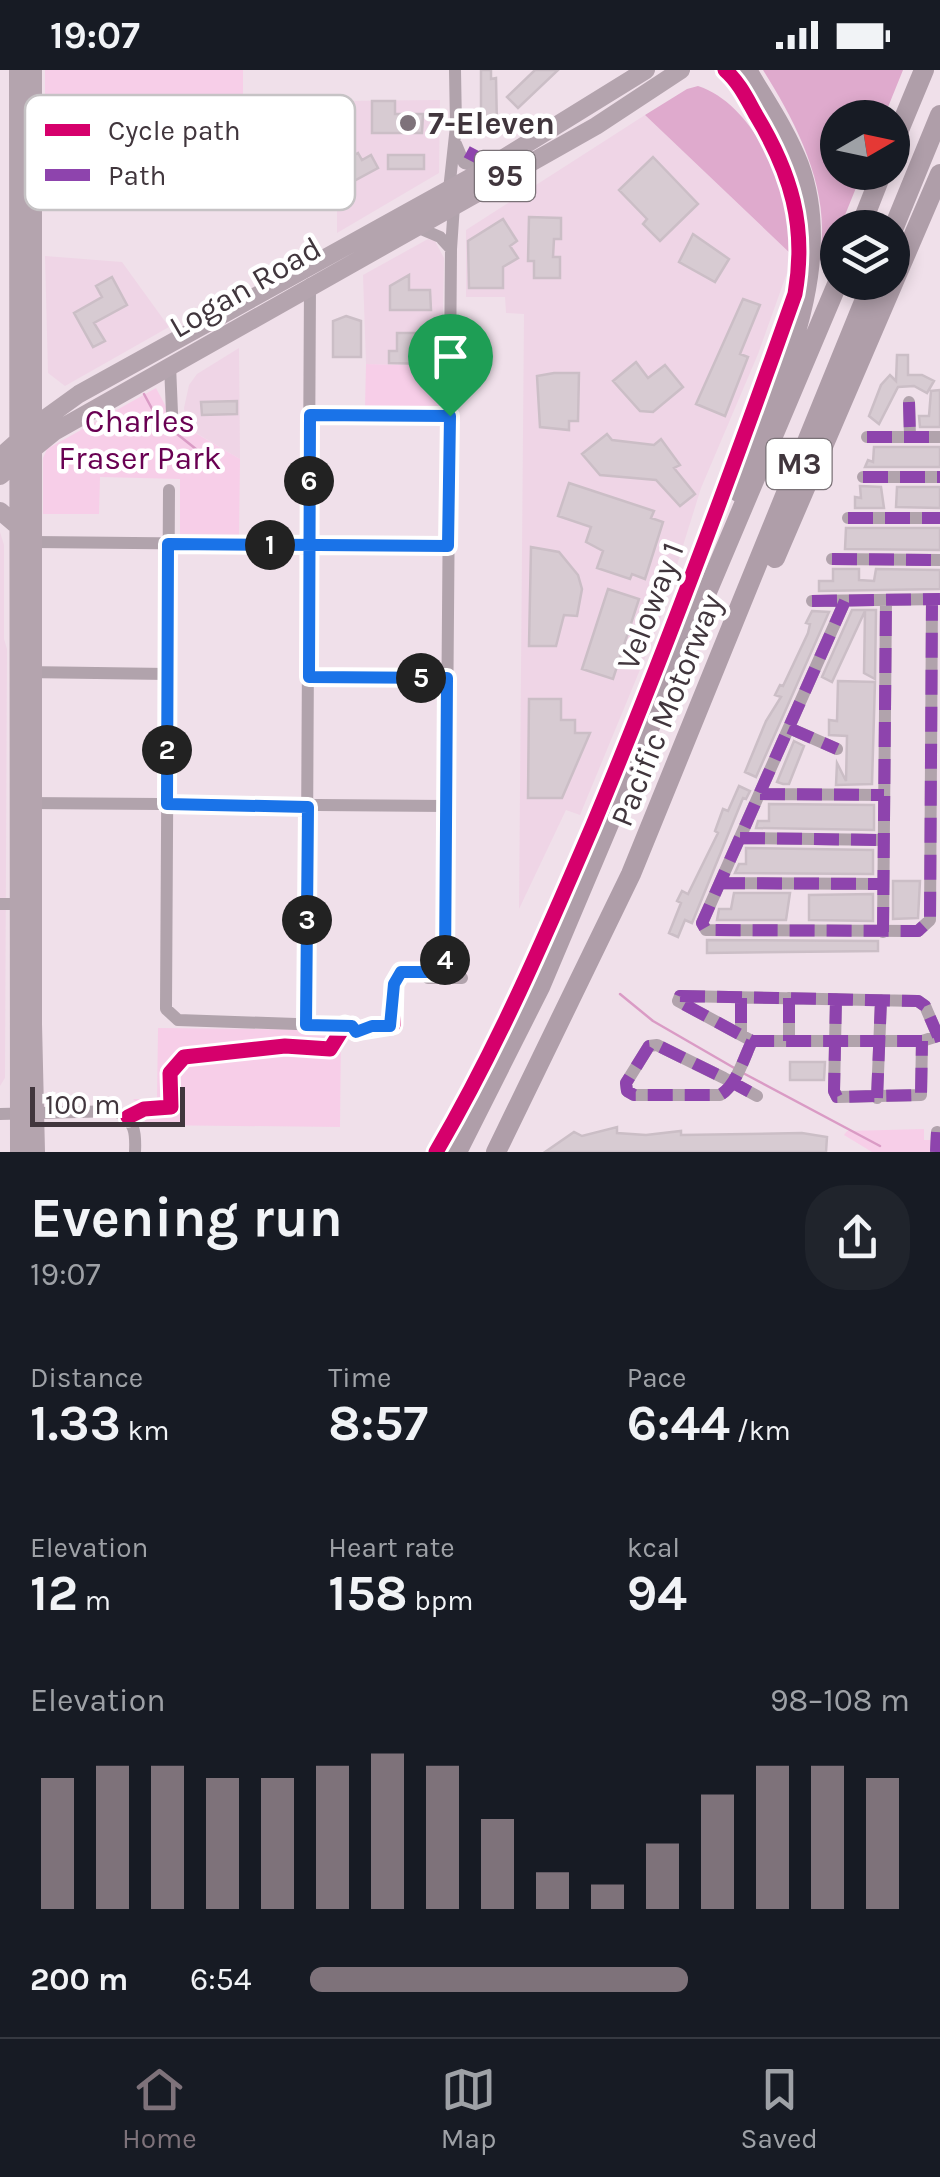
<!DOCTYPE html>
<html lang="en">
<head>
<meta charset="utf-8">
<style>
	body { margin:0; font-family:Karla,sans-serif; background:#20242c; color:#f1f3f6; height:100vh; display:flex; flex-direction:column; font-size:38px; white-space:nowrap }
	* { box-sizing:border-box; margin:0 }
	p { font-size:32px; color:#9ea1a6 }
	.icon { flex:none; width:55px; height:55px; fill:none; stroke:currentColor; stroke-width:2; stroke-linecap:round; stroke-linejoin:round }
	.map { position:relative; height:1082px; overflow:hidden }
	.sheet { display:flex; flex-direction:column; background:#171b24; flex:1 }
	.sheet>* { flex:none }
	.needle { width:65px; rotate:81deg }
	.fabs { position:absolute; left:820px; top:30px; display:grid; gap:20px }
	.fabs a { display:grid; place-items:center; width:90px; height:90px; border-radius:50%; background:#171b24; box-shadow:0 5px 15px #0003; font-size:50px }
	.scale { position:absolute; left:30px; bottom:25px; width:155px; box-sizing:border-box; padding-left:10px; border:5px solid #41363d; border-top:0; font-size:28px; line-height:35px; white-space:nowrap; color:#41363d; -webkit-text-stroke:8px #fff; paint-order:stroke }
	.pin { position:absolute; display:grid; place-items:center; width:85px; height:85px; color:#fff; margin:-102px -42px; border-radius:50% 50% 50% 0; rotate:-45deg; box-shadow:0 0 10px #0007 }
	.pin .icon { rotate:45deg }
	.km { position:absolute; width:50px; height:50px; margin:-25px; border-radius:50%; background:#222; color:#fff; font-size:28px; line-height:50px; text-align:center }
	.round { display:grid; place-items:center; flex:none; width:105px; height:105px; border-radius:40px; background:#20242c }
	.headline { display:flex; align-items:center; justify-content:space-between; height:170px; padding:0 30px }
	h1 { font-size:55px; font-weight:700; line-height:75px }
	.metrics { display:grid; grid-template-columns:repeat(3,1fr); gap:15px; height:170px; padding:10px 30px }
	.metrics div { display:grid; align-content:center }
	.metrics b { font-size:50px; font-weight:700 }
	.metrics small { font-size:28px; font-weight:400 }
	.metrics p { font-size:28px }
	.chart { height:280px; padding:20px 30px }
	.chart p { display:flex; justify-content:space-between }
	.chart svg { width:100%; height:180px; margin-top:10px; stroke:#7e727a; stroke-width:6 }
	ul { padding:0 30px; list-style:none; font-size:32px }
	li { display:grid; grid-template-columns:160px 120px 1fr; align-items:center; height:75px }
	li i { height:25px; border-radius:12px; background:#7e727a }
	.status { display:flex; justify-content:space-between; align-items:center; height:70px; padding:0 50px; background:#171b24; direction:ltr }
	.status svg { height:28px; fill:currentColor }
	.dock { display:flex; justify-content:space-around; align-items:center; height:140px; border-top:2px solid #363941; background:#171b24; font-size:28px; color:#9ea1a6 }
	.dock a { display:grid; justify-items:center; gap:5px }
	.dock .on { color:#7e727a }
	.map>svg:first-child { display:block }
	.built { fill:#efd5e6 }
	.green { fill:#f7cee8 }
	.forest { fill:#dfaacd }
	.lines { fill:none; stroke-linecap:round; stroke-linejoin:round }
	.stream { stroke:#da9bc5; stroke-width:2.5 }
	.building { fill:#d7cbd2; stroke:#cbbec6; stroke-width:2.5 }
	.minor { stroke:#b1a3ac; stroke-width:12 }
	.major { stroke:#b4a4ae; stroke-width:18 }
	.highway { stroke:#af9ea9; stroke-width:20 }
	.quiet { stroke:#8e44ad; stroke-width:12; stroke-dasharray:25 12; stroke-linecap:butt }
	.cycleway-casing { stroke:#fff; stroke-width:21 }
	.cycleway { stroke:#d6006c; stroke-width:15 }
	.route-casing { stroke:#fff; stroke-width:20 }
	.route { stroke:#1a73e8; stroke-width:12 }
	.poi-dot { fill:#7e727a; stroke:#fff; stroke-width:4 }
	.labels { text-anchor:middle; stroke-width:9; stroke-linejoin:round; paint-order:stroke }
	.shield { fill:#fff; stroke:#7a7277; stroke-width:2.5 }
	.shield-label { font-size:30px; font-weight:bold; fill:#41363d }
	.poi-label { font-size:32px; font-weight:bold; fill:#41363d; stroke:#fff; text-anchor:start }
	.street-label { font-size:32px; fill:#41363d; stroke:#fff }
	.park-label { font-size:32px; fill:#690052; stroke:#fff }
	.key { fill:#fff; stroke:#c6c3c5; stroke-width:2.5 }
	.key-label { font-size:28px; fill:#41363d }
</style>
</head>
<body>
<div class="status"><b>19:07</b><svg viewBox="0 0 49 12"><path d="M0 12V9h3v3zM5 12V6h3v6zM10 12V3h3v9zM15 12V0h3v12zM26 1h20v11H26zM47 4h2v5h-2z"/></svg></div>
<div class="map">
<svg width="940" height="1082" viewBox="0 0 940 1082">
	<rect width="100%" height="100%" fill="#f0e0ea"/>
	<path class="built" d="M440,30L439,103L337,163V31Z
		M645,45L793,186L758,284L701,418L658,556L580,745L566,740L519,839L524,244L506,243L505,227H466V160Z
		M428,169L435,171L444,188L442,296L366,294L363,205Z
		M45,186L122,192L169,257L65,316L48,303Z
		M239,278L240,389L186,357L184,338L189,315L197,304Z
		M0,462L4,475V569L7,579L5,1008L0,1016Z"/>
	<path class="green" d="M45,0H243V32L45,31Z
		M366,294L443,296L442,336L365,337Z
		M156,318L173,350L240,389L239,467L180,466V409L100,407L99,444H43V388L47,379Z
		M158,958L341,960L340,1057L146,1055L140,1035L133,1029H157Z
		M924,1059V1070H933L932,1082H872L844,1065L847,1061Z"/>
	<path class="forest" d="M763,0H903L884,47L838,48V102L862,103L826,192L819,190C833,123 797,54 763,0Z
		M698,16C757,35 795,129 793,186L645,45L687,19Z"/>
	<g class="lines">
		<path class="stream" d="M144,324L157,348L221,399
			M620,924L653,951L736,999
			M743,1003L880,1076"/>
	</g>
	<path class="building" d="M481,0H491V9L496,8L497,57H491V63H481Z
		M535,0H558L518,38L507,27Z
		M372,31H395V44H423L422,63H372Z
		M358,83L362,90L371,85L378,98L352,112L345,98L354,93L351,87Z
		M388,85H424V99H388Z
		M653,87L698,134L660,171L643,154L647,149L619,120Z
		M529,147L561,148V169H554L553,187H560V208H534V191H528Z
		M503,149L517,171L510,176L518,188L503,197V218H469L468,171Z
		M693,164L729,189L715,212L679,192Z
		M409,205V220H430L431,240H390V216Z
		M112,207L127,235L94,253L105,271L93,277L74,243L102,227L96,216Z
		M743,229L760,235L740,284L748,287L725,346L696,334Z
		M346,246L361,251V287H333V251Z
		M397,263H417V280H430V294L389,293V281H397Z
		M897,285H908V305H922L934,311L927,323L914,316L898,317L879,354L869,346L881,315L890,305L896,311Z
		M636,292L648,308L665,295L683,317L653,342L640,341L613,311Z
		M554,303H579L578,351H569V360L540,357L537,306Z
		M940,320V357H920L919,346H929L931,321Z
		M237,331V344L202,345L201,332Z
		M607,364L612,370L654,375L661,369L680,395L674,398L695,424L680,436L656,410L600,405L582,384Z
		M874,377H940V397H865L868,390L873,392Z
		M569,413L654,441L651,448L663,452L645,509L632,504L630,509L597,498L603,481L586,472L591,457L558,446Z
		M860,416L881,417L884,438H855V427L861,428Z
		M897,417H940V438L896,437Z
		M846,458H940V480L845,479Z
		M531,477L559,482L578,505L582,519L577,546L564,545L556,576H529Z
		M833,499H859V510L874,511L876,499L940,500V519L819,521V511H833Z
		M608,519L639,529L613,609L582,599Z
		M852,540H876L875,609L864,603L865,541L832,612L822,607Z
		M812,541L829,542L756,707L745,702L766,651L781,627L775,625L780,615L783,616L808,563L810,554L806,553Z
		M838,611L875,612L872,714L836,715L837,693L846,711L847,666L829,665V650L837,651Z
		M529,629H561V650H575V663H590L562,728H528Z
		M794,671L804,676L789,714H783L777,712Z
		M739,716L750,721L746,729L743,728L692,853L685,850L678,867L669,863L681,833L677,831L682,821L688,824L718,763L715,761L723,739L728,741Z
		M769,734L874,735V760L756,758L758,751H769Z
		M746,778L873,780V804L735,803L739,794H746Z
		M893,811H920L918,848L893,849Z
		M734,823H790L786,850H717L719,839H731Z
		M873,824V851L809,850V825Z
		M707,870L878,871V881L707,883Z
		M790,992H825L824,1010H790Z
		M617,1057V1063L646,1065L681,1061V1065L802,1063L827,1067L826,1082H545L574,1062L582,1066Z"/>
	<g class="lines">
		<path class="minor" d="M456,74L464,93L486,99
			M449,120L456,56L455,0
			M414,156L440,167L451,179
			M170,295L172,343
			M909,332L910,367
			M310,345L450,347
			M867,367H940
			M863,407H940
			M169,420L166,939L178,950L352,956
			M848,448H940
			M35,472L449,476
			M832,489L940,490
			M812,531L940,529
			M845,531L702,853L706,860L918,861L930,850L932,530
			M25,602L167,604
			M309,607L447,608
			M789,658L837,679
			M760,724L884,725
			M28,733L446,736
			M740,768L883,770
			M720,813L883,814
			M0,834H27
			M883,862L886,530
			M428,908H462
			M445,908L451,179L454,135
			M680,926L918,931L925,936L938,966L922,971H752L678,931Z
			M741,928V965
			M789,928V971
			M836,929L834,1021L837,1027L921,1025L922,971
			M306,955L310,214
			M752,971C744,988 736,1016 720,1025H634L627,1021L626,1013L649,976L657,975L724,1008L757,1026
			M877,1028L881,930
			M0,1044L116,1041C135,1051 136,1062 135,1082
			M936,1082L937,1062"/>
		<path class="major" d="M18,0L19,1082
			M33,0V954L36,1082
			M0,387L36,355L79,324L486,99L646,0
			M0,406L54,362L596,56L681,0
			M0,441L19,457"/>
		<path class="highway" d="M892,77L924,0
			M860,158L882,102
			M892,162L940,45
			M738,422C773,322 838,201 799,95C786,61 765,31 747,0
			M775,488L940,104
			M457,1082L540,917L838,212
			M496,1082L631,804L872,212"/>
		<path class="quiet" d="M469,90L475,79
			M909,332L910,367
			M867,367H940
			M863,407H940
			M848,448H940
			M832,489L940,490
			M812,531L940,529
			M845,531L702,853L706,860L918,861L930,850L932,530
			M789,658L837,679
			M760,724L884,725
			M740,768L883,770
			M720,813L883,814
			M883,862L886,530
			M680,926L918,931L925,936L938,966L922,971H752L678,931Z
			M741,928V965
			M789,928V971
			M836,929L834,1021L837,1027L921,1025L922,971
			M752,971C744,988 736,1016 720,1025H634L627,1021L626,1013L649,976L657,975L724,1008L757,1026
			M877,1028L881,930
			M936,1082L937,1062"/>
		<g class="cycleway-casing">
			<path id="cycleway" d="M352,956L356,961L393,955L394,914L401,902H445
				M128,1047L144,1039L171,1037L170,1003L184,987L285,976L330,979L345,955
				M436,1082C498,976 545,867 593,755C666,580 732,402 795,224C807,156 791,103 756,45C747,29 739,12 725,0"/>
		</g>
		<use href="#cycleway" class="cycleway"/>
	</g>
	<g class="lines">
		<g class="route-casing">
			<path id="route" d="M450,346L448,476L168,474L167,734L308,737L306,955L352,956L356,962L372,956H390L394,914L401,902H445L447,608L309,607L310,345L450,346"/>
		</g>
		<use href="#route" class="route"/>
	</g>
	<circle class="poi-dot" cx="408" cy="53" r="10"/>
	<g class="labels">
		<g class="shield">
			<rect x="475" y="81" width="60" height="50" rx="8"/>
			<rect x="766.5" y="369" width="65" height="50" rx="8"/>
		</g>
		<g class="shield-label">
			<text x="505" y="116">95</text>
			<text x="799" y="404">M3</text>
		</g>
		<g class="poi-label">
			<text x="428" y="64">7-Eleven</text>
		</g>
		<g class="street-label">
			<text transform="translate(245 217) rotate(-30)" y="11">Logan Road</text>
			<text transform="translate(650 536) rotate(-69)" y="11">Veloway 1</text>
			<text transform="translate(666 640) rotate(-68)" y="11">Pacific Motorway</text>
		</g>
		<g class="park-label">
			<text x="140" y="362">Charles<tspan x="140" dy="37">Fraser Park</tspan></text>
		</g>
	</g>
	<rect x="25" y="25" width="330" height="115" rx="15" class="key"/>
	<rect x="45" y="54" width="45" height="12" fill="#d6006c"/>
	<rect x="45" y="99" width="45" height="12" fill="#8e44ad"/>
	<g class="key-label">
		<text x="108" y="70">Cycle path</text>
		<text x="108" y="115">Path</text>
	</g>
</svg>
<div class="fabs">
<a><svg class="needle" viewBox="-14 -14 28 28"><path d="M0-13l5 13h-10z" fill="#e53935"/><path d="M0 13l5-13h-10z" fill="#9ea1a6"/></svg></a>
<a><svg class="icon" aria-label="layers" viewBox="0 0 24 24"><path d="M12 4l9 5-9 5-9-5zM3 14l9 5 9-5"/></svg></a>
</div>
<div class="scale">100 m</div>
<div class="pin" style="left:450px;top:346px;background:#1e9e55"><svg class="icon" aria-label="arrive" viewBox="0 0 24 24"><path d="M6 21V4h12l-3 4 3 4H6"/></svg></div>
<b class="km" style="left:270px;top:475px">1</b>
<b class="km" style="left:167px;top:680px">2</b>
<b class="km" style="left:307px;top:850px">3</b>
<b class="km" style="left:445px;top:890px">4</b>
<b class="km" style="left:421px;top:608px">5</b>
<b class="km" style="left:309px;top:411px">6</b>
</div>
<section class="sheet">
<div class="headline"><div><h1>Evening run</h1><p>19:07</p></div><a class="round"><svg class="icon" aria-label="share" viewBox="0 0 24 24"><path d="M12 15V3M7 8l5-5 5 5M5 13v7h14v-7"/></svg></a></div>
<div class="metrics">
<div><p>Distance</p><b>1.33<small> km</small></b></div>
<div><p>Time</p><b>8:57</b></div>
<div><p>Pace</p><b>6:44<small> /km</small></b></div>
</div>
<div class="metrics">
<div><p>Elevation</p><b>12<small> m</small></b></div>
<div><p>Heart rate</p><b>158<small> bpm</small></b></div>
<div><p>kcal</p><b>94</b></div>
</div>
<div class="chart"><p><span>Elevation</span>98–108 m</p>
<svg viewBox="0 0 160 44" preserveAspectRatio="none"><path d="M5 44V12M15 44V9M25 44V9M35 44V12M45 44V12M55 44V9M65 44V6M75 44V9M85 44V22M95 44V35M105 44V38M115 44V28M125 44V16M135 44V9M145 44V9M155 44V12"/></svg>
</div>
<ul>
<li><b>200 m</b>6:54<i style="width:63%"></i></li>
</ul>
</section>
<nav class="dock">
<a class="on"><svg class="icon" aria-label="home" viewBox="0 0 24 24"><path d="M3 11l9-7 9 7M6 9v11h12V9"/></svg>Home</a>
<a><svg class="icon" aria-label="map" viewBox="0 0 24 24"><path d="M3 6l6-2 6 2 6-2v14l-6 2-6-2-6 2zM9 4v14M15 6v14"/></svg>Map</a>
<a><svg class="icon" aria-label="saved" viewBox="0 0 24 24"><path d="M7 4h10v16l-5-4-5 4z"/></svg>Saved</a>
</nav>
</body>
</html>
